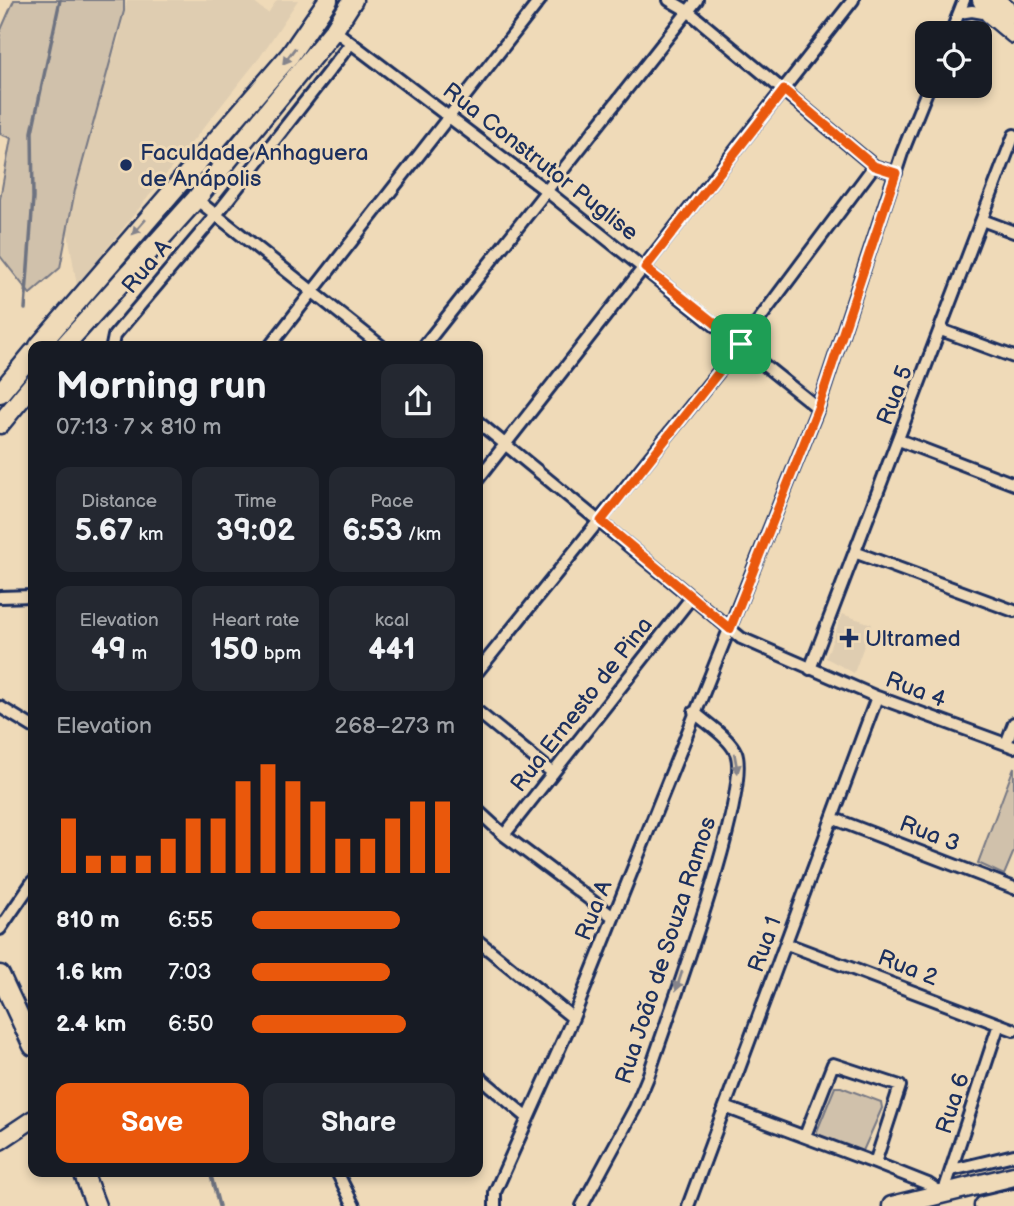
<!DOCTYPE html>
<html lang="en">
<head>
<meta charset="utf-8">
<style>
	body { margin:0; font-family:"Balsamiq Sans",sans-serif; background:#242831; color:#f1f3f6; height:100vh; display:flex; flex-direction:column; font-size:26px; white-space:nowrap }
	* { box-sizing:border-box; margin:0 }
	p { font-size:23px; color:#9ea1a6 }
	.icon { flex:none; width:38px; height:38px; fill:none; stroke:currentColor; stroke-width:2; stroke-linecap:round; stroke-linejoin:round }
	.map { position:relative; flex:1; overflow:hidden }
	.details { position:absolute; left:28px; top:341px; width:455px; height:836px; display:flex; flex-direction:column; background:#171b24; border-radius:14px; box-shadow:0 4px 10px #0003 }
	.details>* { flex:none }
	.tools { position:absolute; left:915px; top:21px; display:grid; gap:14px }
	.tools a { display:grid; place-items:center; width:77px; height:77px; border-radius:14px; background:#171b24; box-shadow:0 4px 10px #0003; font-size:35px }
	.pin { position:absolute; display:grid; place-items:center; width:60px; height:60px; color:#fff; margin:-30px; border-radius:14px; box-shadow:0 4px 10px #0006 }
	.round { display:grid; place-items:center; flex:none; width:74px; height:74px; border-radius:14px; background:#242831 }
	.summary { display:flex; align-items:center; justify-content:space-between; height:119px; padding:0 28px }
	h1 { font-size:38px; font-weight:700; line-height:52px }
	.stats { display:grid; grid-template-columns:repeat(3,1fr); gap:10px; height:119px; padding:7px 28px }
	.stats div { display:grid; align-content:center; border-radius:14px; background:#242831; text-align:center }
	.stats b { font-size:30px; font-weight:700 }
	.stats small { font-size:19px; font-weight:400 }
	.stats p { font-size:19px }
	.chart { height:196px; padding:14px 28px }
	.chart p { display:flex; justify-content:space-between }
	.chart svg { width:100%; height:126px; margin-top:7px; stroke:#ea580c; stroke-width:6 }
	.action { display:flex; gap:14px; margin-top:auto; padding:14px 28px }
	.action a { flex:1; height:80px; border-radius:14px; background:#ea580c; color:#fff; font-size:28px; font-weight:700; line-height:80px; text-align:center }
	.action a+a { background:#242831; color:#f1f3f6 }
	ul { padding:0 28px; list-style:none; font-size:23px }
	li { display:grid; grid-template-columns:112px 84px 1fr; align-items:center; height:52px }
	li i { height:18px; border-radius:9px; background:#ea580c }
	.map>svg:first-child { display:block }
	.built { fill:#dfcdb1 }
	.green { fill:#d0c1ab; stroke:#767884; stroke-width:2 }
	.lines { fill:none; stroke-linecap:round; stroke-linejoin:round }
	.stream { stroke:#6e7381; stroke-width:3.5 }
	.street-casing { stroke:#1b2f5e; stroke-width:16 }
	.secondary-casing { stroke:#1b2f5e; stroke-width:21 }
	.primary-casing { stroke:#1b2f5e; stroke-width:23 }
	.street { stroke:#efdab8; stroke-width:10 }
	.secondary { stroke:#efdab8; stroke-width:16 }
	.primary { stroke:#efdab8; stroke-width:18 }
	.oneway { fill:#85848b }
	.route-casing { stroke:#fff; stroke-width:14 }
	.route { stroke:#ea580c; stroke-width:9 }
	.poi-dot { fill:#1b2f5e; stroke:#efdab8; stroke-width:2.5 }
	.labels { text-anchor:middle; stroke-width:6; stroke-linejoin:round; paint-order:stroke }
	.poi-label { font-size:23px; fill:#1b2f5e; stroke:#efdab8; text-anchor:start }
	.street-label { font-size:23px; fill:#1b2f5e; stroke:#efdab8 }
</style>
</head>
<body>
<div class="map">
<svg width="1014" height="1206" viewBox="0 0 1014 1206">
	<rect width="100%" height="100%" fill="#efdab8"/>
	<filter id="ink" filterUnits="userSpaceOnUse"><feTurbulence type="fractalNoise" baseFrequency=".0143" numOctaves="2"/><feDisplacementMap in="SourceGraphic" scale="14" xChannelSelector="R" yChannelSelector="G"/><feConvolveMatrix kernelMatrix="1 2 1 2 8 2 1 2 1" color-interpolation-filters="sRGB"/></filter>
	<g filter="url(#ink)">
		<path class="built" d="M127,0H250L268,13L277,0H298L260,57L77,286L68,233L84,141L119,38Z
			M842,614L872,624L854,673L826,658Z"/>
		<path class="green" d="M14,0H124V11L75,190L60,268L30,294L0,256V199L11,138L0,134V32Z
			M1014,767V851L1004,875L978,863Z
			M835,1087H841L881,1102L882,1108L863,1151L856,1153L818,1137L817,1131Z"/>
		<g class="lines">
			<path class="stream" d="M25,309L33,198L32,132L60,0
				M210,1172L219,1206"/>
			<g class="street-casing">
				<path id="street" d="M669,0L688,11L874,166L896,173
					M959,13L972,11L989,14
					M334,30L548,192L818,408
					M951,33L964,0
					M196,199L381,346
					M982,220L1014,232
					M941,330L1014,357
					M112,346L114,336L216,215L351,43
					M270,346L540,0
					M424,346L697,0
					M478,422L741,638L877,697L1014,747
					M899,440L1014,484
					M478,479L853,0
					M857,553L1014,611
					M0,597L33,596
					M810,669L1014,135
					M478,671L741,344L874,166
					M0,707L33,727
					M478,712L553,773
					M1006,744L1014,723
					M478,811L504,835L612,916
					M832,818L1014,888
					M504,835L691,598
					M0,929L33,881
					M478,941L573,1018
					M787,944L1014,1030
					M478,1076L528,1118
					M725,1107L875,1163L928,1184L943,1194L999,1024
					M805,1136L833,1064L900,1086L875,1163
					M952,1170L1014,1155
					M337,1172L354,1206
					M495,1206V1192L573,1018L818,408L902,153L929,86
					M582,1206L635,1108L648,1077C665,1023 752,794 736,753C729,737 707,724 694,712
					M688,1206L877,697"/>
			</g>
			<g class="secondary-casing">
				<path id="secondary" d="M981,0L989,14L1014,35
					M996,0L1014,15
					M0,1141L33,1119"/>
			</g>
			<g class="primary-casing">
				<path id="primary" d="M39,346L290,55L328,0
					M64,346L196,199L334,30L353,0
					M0,393L33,353
					M0,424L33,384
					M0,975L33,1046
					M83,1172L96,1206
					M892,1206L1014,1176
					M984,1206L1014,1199"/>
			</g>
			<use href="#street" class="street"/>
			<use href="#secondary" class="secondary"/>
			<use href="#primary" class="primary"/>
		</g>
		<defs><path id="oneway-solid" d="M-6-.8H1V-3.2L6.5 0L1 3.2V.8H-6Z" transform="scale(1.75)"/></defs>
		<g class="oneway">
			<use href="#oneway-solid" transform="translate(289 56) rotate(127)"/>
			<use href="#oneway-solid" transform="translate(139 227) rotate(131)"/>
			<use href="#oneway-solid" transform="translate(736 763) rotate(80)"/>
			<use href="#oneway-solid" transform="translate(679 981) rotate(108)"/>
		</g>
	</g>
	<g class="lines" filter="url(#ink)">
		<g class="route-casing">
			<path id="route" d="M784,90L874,166L896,173L818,408L730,629L601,521L741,344L645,268Z"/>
		</g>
		<use href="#route" class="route"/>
	</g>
	<g class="poi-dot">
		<circle cx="126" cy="165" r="7"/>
		<path d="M845.5 627.5h7v7h7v7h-7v7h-7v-7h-7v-7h7z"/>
	</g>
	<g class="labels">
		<g class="poi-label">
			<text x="140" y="160">Faculdade Anhaguera<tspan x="140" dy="26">de Anápolis</tspan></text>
			<text x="865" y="646">Ultramed</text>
		</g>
		<g class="street-label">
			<text transform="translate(541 161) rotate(38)" y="8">Rua Construtor Puglise</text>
			<text transform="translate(146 266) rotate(-50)" y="8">Rua A</text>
			<text transform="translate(894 395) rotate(-69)" y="8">Rua 5</text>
			<text transform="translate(916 689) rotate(21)" y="8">Rua 4</text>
			<text transform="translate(581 704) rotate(-52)" y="8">Rua Ernesto de Pina</text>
			<text transform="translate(930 833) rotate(21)" y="8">Rua 3</text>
			<text transform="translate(593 910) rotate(-68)" y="8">Rua A</text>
			<text transform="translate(764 944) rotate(-70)" y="8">Rua 1</text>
			<text transform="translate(665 950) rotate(-72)" y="8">Rua João de Souza Ramos</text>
			<text transform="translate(908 967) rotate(21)" y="8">Rua 2</text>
			<text transform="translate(952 1103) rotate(-72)" y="8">Rua 6</text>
		</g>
	</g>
</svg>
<div class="tools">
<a><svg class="icon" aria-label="locate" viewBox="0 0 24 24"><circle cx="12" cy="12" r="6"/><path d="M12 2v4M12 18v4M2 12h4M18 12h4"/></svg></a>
</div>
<div class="pin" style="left:741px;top:344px;background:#1e9e55"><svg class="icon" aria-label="arrive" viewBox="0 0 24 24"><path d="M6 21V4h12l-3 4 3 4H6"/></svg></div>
<section class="details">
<div class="summary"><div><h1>Morning run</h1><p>07:13 · 7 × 810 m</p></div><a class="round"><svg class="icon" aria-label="share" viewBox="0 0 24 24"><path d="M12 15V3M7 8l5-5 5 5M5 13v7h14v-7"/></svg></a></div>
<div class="stats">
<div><p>Distance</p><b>5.67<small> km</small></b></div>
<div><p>Time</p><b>39:02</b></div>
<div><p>Pace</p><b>6:53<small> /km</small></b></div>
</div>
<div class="stats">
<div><p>Elevation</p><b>49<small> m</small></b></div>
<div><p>Heart rate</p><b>150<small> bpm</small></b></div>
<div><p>kcal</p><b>441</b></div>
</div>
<div class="chart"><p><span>Elevation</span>268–273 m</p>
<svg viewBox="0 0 160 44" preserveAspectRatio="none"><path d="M5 44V25M15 44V38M25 44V38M35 44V38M45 44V32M55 44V25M65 44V25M75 44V12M85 44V6M95 44V12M105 44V19M115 44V32M125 44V32M135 44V25M145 44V19M155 44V19"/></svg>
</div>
<ul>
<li><b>810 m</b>6:55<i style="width:73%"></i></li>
<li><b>1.6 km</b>7:03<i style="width:68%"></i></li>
<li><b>2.4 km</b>6:50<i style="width:76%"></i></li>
</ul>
<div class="action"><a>Save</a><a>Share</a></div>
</section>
</div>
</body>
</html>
